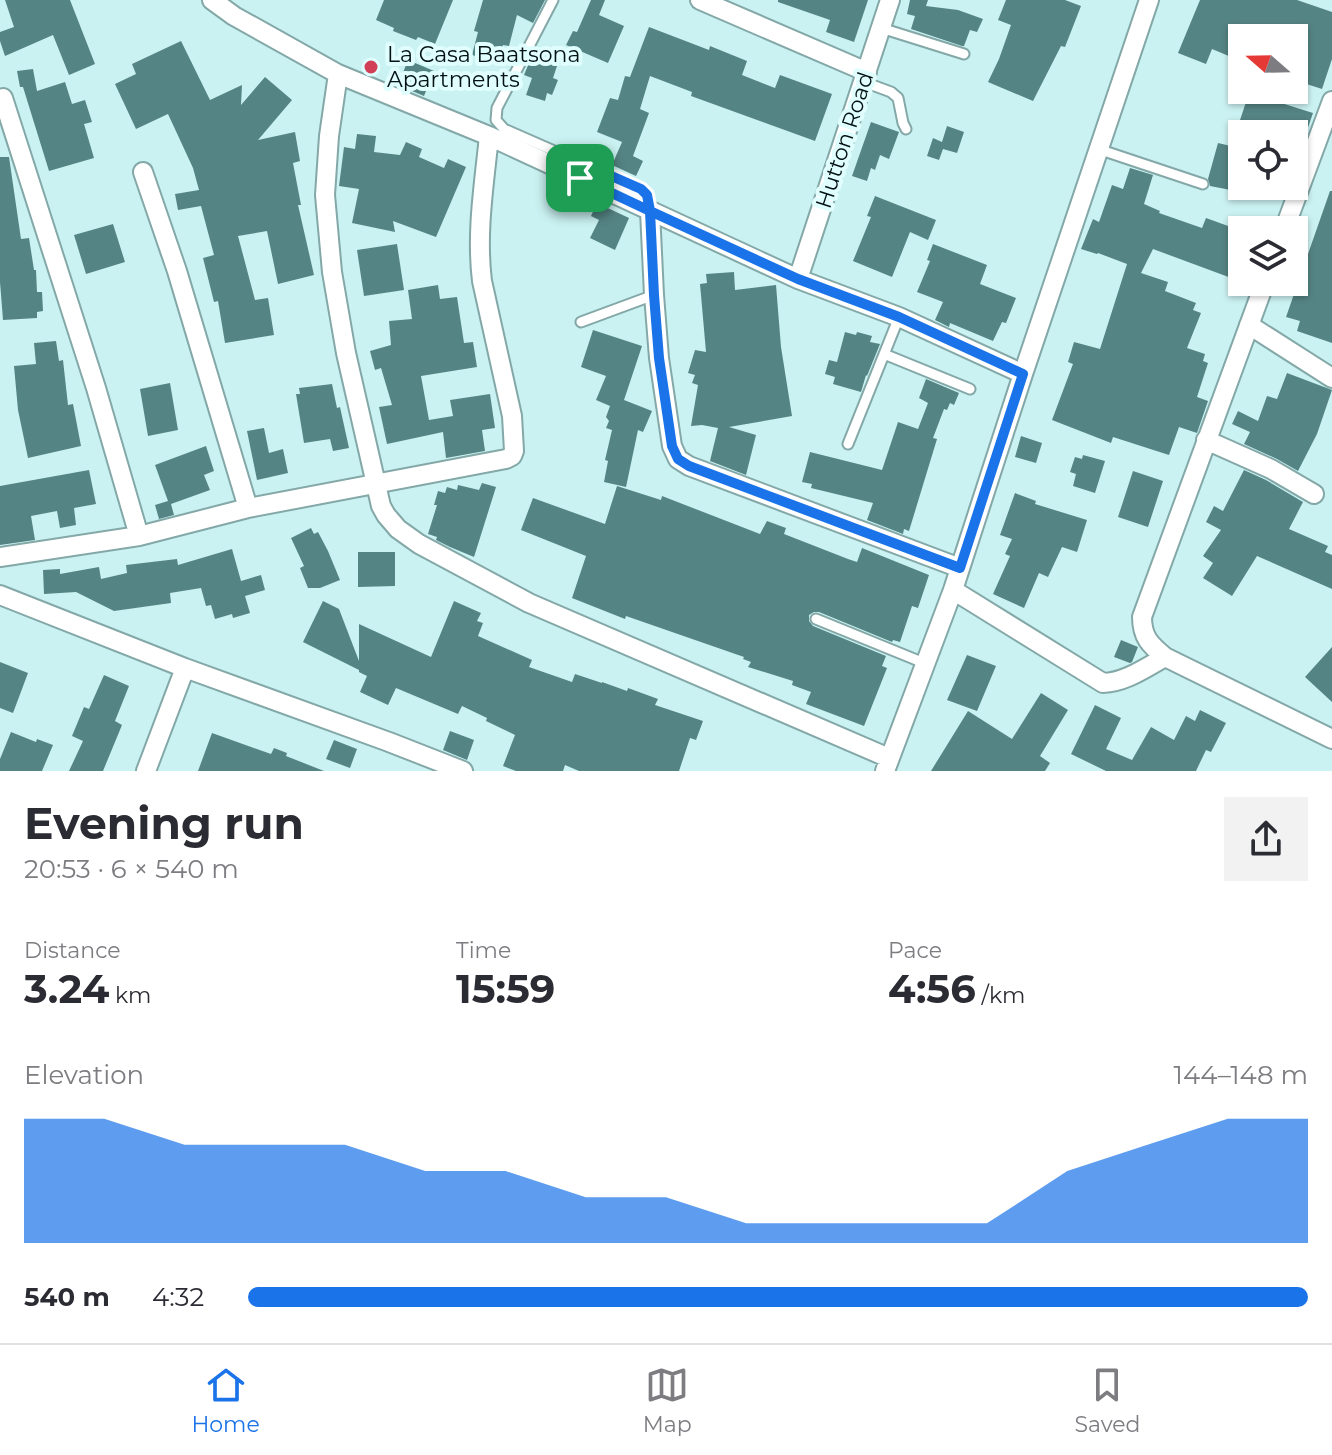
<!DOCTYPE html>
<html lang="en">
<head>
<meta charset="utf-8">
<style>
	body { margin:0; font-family:Montserrat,sans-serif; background:#f2f2f3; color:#2b2b33; height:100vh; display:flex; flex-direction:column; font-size:30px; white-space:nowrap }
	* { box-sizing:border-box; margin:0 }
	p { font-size:26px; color:#7c7c81 }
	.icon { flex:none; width:44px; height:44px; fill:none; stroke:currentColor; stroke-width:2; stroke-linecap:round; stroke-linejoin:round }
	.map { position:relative; height:771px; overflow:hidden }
	.panel { display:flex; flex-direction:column; background:#fff; flex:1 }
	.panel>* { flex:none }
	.needle { width:52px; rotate:290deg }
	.controls { position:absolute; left:1228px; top:24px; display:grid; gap:16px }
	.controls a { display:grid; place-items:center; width:80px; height:80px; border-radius:0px; background:#fff; box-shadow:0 2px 6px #0004; font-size:40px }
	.pin { position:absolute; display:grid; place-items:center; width:68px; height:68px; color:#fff; margin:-34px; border-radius:16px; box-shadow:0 4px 12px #0006 }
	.round { display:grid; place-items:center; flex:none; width:84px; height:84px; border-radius:0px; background:#f2f2f3 }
	.summary { display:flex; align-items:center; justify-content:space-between; height:136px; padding:0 24px }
	h1 { font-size:44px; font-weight:700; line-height:60px }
	.metrics { display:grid; grid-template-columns:repeat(3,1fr); gap:12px; height:136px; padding:8px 24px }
	.metrics div { display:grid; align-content:center }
	.metrics b { font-size:40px; font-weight:700 }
	.metrics small { font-size:22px; font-weight:400 }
	.metrics p { font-size:22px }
	.chart { height:224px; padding:16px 24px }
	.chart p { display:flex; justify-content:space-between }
	.chart svg { width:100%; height:144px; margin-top:8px; fill:#1a73e8; opacity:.7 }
	ul { padding:0 24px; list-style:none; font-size:26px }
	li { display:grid; grid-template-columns:128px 96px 1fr; align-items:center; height:60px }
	li i { height:20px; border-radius:10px; background:#1a73e8 }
	.dock { display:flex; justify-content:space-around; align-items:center; height:112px; border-top:2px solid #e1e1e2; background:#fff; font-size:22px; color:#7c7c81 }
	.dock a { display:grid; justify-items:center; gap:4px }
	.dock .selected { color:#1a73e8 }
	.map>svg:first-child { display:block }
	.building { fill:#558484 }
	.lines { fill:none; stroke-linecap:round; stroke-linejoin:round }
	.service-casing { stroke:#83a8a7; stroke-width:13 }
	.minor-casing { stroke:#83a8a7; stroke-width:22 }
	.service { stroke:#fff; stroke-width:9 }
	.minor { stroke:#fff; stroke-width:18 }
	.route-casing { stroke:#fff; stroke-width:16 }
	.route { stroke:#1a73e8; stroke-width:10 }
	.poi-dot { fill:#d14057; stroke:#dffefd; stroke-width:3 }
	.labels { text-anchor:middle; stroke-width:8; stroke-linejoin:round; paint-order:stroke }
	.poi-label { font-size:22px; fill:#041112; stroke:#dffefd; text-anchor:start }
	.street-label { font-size:22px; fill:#041112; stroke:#dffefd }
</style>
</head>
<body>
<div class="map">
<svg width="1332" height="771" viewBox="0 0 1332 771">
	<rect width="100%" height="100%" fill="#cbf2f2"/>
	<path class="building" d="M5,0H70L95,64L69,75L53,35L5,56L0,41V32L14,27Z
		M384,0H453L435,44L418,37L416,40L393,31L394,28L376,20Z
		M483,0H545L533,23L517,15L509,46L503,45L498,62L472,55L478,32L474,31Z
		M591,0H605L599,15L624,26L608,63L566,45L573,31L577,32Z
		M778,0H868L854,42L826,32L830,20L778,2Z
		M910,0H928L926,6L958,10L983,19L977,32L970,30L964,46H962L911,29L915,16L907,14Z
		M1006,0H1065L1081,6L1065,47L1061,46L1033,101L988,82L999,59L1011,25L998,20Z
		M1200,0H1297L1332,12V59L1322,89L1294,80V38H1242V44L1236,59L1212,49L1206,64L1178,53Z
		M649,27L709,50L710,46L747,61L742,75L775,88L780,75L832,94L815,141L691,96L692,92L650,76L640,109L649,113L633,156L643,161L636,176L612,165L622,142L597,132L610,98L618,100L625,76L630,77Z
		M181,41L210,100L242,85L241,105L265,77L292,100L258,140L295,132L300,161L293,163L301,205H298L314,275L278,284L267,231L238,236L255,300L268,298L274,335L225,343L218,301L214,302L203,258L214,255L201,206L178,210L175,194L199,190L193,168L168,114L136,129L115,84L136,74L132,64Z
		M542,50L560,57L553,78L558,80L552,95L547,93L545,101L526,95L532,78L524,75L529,63L536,66Z
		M408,60L434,71L424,96L398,85Z
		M33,69L37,91L65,82L72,104L85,100L92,122L84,124L94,158L49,171L23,87H20L17,71Z
		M1249,93L1313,113L1295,165H1294V134H1262L1238,126Z
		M871,122L899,132L889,159L880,155L875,170L871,168L867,181L852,176Z
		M947,126L964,132L957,153L943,149L939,160L927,156L933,138L942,142Z
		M357,134L376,136L374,152L400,155L406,142L422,149L419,157L444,168L448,159L466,167L436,237L393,221L395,232L352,223L359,189L339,186L344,147L355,149Z
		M1218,143L1235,147L1230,163L1242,166L1241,192L1210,186L1208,179Z
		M0,157H9L21,239L29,238L34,270H36L37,292H42L43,311L37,312V318L3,320L0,282Z
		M1130,168L1153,175L1144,204L1160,211L1159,213L1202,228L1206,218L1242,231V282L1153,249L1141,273L1168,282L1165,291L1196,303L1193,310L1201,313L1187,348L1205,354L1203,361L1208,363L1197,397L1208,401L1197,433L1179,427L1169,455L1113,437L1111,443L1052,420L1073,364L1068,362L1074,342L1100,349L1127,264L1098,253L1097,254L1081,249L1093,219L1099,222L1112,185L1123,189Z
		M1330,191H1332V343L1297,331L1300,321L1286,317Z
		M875,196L936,220L928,240L910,232L892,277L853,261L871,217L867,216Z
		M597,203L629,218L615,250L590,238L599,220L591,216Z
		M113,224L125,262L86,274L74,235Z
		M397,244L404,290L364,296L357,250Z
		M933,244L987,265L980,284L1016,298L1006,323L1002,322L993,341L950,323L949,327L935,320L943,302L917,292L930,261L927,260Z
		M734,272L735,290L776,285L781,347L792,416L729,427L756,435L746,475L710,461L718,428L702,425L691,426L698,385L692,383L695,375L688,373L695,350L706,352L700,284L707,283L706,274Z
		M438,285L440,299L457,297L464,343L473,342L477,367L421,376L429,420L453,416L450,400L490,394L495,428L482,430L485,451L446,458L443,432L387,444L379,407L392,405L381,368L375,370L370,351L391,345L389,321L412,319L408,290Z
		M593,330L642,346L624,400L652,411L643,432L638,430L626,487L604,482L608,461L605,460L612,430L606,428L609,421L606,417L610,406L596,400L606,376L581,367Z
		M845,332L856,335L857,332L872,336L870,342L880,344L867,376L866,375L861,392L833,384L835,377L825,374L829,360L837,362Z
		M56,341L59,361L63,360L68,405L73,404L81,446L28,458L18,410L14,366L36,364L34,343Z
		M1287,373L1332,390L1317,434L1298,471L1277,459L1244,444L1250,432L1232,424L1238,411L1258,421L1267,396L1277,399Z
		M926,379L959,393L954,405L950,403L947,410L944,409L933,438L937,439L909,531L904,529L903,534L867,520L873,503L811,488L812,484L802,482L810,452L882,470L898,422L918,429L928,403L919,398Z
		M170,383L178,430L148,436L140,389Z
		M332,384L337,408L340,407L349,448L333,451L330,439L304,443L296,394H300L299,388Z
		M264,428L269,453L283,449L288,473L257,480L247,431Z
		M1021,436L1042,443L1036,463L1015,457Z
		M206,446L214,471L204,475L210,490L171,504L174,515L159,519L155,505L168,501L155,465Z
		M1083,455L1105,461L1095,493L1073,486L1076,474L1070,472L1075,457L1082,459Z
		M89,470L96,504L74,508L76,525L60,528L57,511L31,516L35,540L0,545V486Z
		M1244,470L1266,480L1303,502L1289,529L1328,546L1325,552L1332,555V589L1257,556L1232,596L1203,578L1213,563L1203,556L1221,530L1206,522L1214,506L1223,511Z
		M1133,471L1163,481L1148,527L1118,517Z
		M482,483L496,487L474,557L450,547L436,540L437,537L428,534L437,505H434L438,491L445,493L447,487L457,490L458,485L479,490Z
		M617,486L661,500L662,496L760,534L767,521L786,528L784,534L848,559L857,562L862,548L929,575L918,608L912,606L900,642L893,640L892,642L819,612H814L809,615V621L813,626L886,656L882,666L887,668L864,726L806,704L811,692L792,685L793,681L748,667L751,662L743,659L744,657L626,616L625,619L572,598L586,556L521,530L533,498L605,524Z
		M1015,493L1036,501L1035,504L1087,520L1077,552L1062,547L1048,577L1039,573L1024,608L993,594L1010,556L1005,554L1012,539L1000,535Z
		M311,528L314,534L318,532L328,551L340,580L320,588H308L300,568L304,566L291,538Z
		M232,549L241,581L261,575L265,590L245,596L250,613L233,618L232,614L215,619L211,605L206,606L201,588L170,593L171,603L114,611L76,592L44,594L43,570L60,569V574L99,567L101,579L127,573L126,565L177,559L178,565Z
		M358,552H395V586L358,587Z
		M323,601L339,609L359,661V624L431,657L454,601L481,613L477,621L483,623L478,636L532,660L529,667L572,682L575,674L602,683V682L627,691L628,688L658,699L655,705L703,721L696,740L690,738L679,771H579L565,765L563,771H516L503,766L515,735L486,721L487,718L462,706L458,714L396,688L388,705L360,692L367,676L359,672V670L303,642Z
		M1121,640L1138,647L1132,662L1130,663L1114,657Z
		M1332,647V702L1305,677Z
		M967,655L996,666L977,711L947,700Z
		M0,662L28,673L13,713L0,708Z
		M104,675L129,686L115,721L122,725L103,771H69L83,741L72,736L84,707L89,709Z
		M1041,693L1068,710L1040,756L1050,763L1045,771H931L968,711L1012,739Z
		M1095,705L1121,718L1106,749L1132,760L1151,727L1174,740L1186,716L1195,721L1200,710L1226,723L1211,752L1206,750L1196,771H1106L1071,754Z
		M450,731L474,740L467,760L443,750Z
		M11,732L36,742L37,739L53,745L42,771H0V759Z
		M212,733L271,754L274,748L287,753L286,756L324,771H198Z
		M334,740L357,749L350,768L326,759Z"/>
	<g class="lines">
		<g class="service-casing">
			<path id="service" d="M553,0L497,108L496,120L504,129L641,189L647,195L650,208
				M881,28L964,54
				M864,82L891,92L898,98L903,123L906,129
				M1098,149L1203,184
				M581,322L654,295
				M884,354L970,389
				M848,444L899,317
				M816,619L924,663"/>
		</g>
		<g class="minor-casing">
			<path id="minor" d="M212,0L234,16L338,74L489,136L798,279L899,317L1023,374
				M700,0L867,72
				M338,74L329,136L325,195L332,272L346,353L381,506L386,515L398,529L419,544L529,603L889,758
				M3,98L96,388L139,536
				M143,172L177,271L248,508
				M650,211L654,295L659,358L672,446L678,459L689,466L960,568
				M1284,230L1332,101
				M798,279L890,0
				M1265,282L1142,617C1142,637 1150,645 1165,657L1332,739
				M1249,325L1332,378
				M1206,440L1271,469L1314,494
				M0,557L139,536L248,508L506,459L512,456L514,451L512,416L482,281C476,233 484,185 489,136
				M953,590L1103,683C1126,682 1145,668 1165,657
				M0,595L185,668L389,742L463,771
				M146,771L185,668
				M885,771L953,590L1023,374L1149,0"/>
		</g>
		<use href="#service" class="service"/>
		<use href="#minor" class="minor"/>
	</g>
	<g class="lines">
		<g class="route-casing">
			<path id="route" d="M580,178L650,211L654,295L659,358L672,446L678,459L689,466L960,568L1023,374L899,317L798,279L650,211L647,195L641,189L584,164L580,178"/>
		</g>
		<use href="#route" class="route"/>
	</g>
	<circle class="poi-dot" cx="371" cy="67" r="8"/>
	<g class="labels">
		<g class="poi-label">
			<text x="387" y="62">La Casa Baatsona<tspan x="387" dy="25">Apartments</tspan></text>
		</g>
		<g class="street-label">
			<text transform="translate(844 140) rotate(-72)" y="8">Hutton Road</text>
		</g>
	</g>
</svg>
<div class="controls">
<a><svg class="needle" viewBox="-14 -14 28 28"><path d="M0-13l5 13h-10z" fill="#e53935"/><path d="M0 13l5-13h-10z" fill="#7c7c81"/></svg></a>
<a><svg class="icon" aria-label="locate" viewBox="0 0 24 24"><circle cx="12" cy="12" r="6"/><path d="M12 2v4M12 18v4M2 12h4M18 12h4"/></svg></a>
<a><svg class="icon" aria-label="layers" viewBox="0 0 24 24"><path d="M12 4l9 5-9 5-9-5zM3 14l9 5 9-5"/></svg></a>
</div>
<div class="pin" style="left:580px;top:178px;background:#1e9e55"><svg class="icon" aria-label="arrive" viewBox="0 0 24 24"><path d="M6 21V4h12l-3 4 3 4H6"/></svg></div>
</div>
<section class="panel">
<div class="summary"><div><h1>Evening run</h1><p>20:53 · 6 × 540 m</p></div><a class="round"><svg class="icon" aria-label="share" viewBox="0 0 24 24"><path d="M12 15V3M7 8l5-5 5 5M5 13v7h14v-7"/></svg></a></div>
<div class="metrics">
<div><p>Distance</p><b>3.24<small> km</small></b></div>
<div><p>Time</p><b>15:59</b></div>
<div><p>Pace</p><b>4:56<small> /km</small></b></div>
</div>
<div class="chart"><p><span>Elevation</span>144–148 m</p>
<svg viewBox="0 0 160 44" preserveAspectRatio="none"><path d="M0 44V6L10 6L20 14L30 14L40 14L50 22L60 22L70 30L80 30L90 38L100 38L110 38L120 38L130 22L140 14L150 6L160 6V44z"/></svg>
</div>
<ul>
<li><b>540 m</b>4:32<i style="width:100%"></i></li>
</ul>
</section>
<nav class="dock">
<a class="selected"><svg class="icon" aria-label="home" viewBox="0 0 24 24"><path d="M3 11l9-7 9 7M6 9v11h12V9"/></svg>Home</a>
<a><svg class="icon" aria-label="map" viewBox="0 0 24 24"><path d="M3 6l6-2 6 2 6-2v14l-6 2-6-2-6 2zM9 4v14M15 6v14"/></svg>Map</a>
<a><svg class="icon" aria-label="saved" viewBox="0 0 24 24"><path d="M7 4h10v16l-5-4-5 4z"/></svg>Saved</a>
</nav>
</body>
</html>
